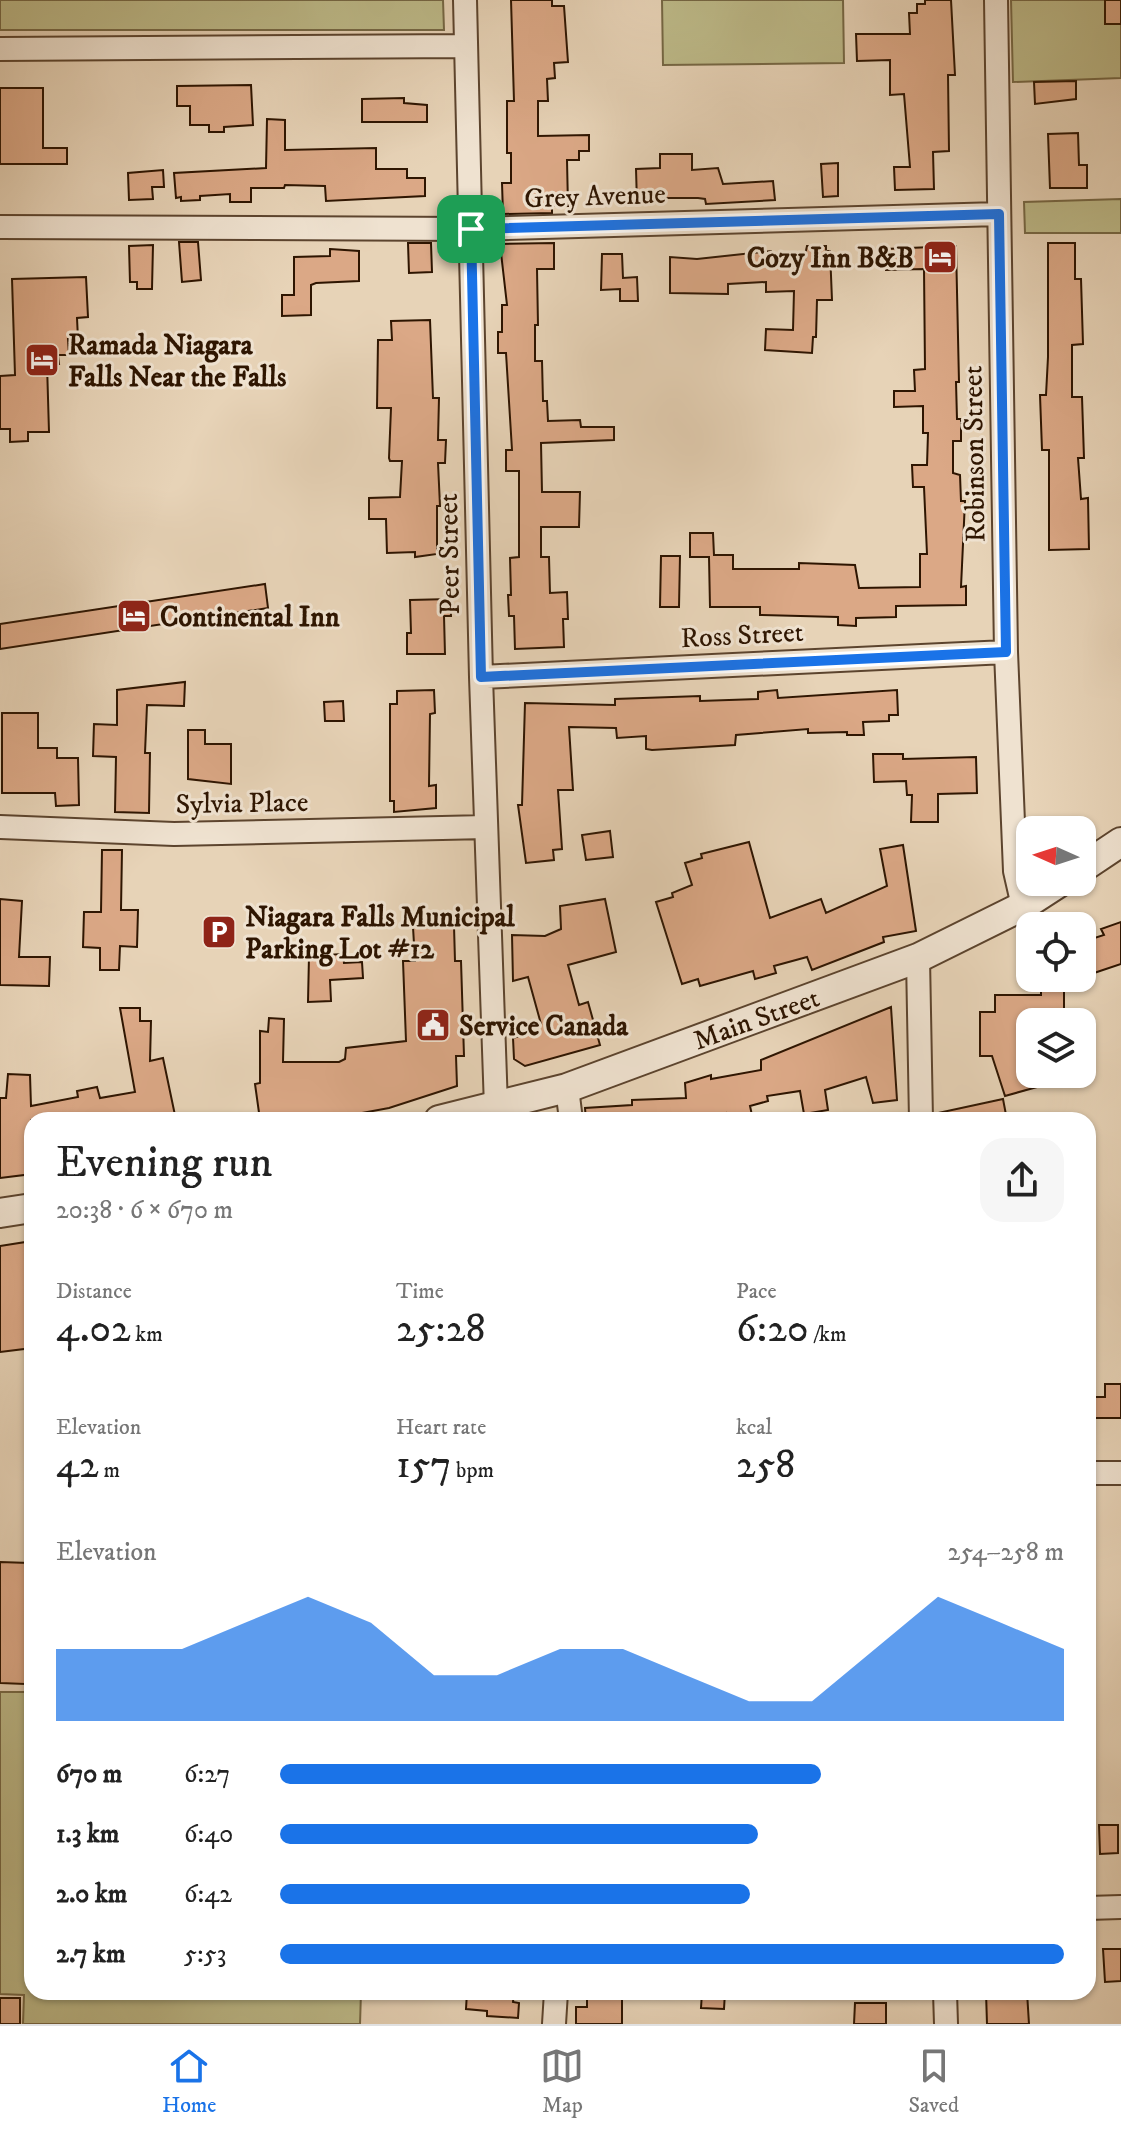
<!DOCTYPE html>
<html lang="en">
<head>
<meta charset="utf-8">
<style>
	body { margin:0; font-family:"IM FELL DW Pica",serif; background:#f6f6f6; color:#222; height:100vh; display:flex; flex-direction:column; font-size:30px; white-space:nowrap }
	* { box-sizing:border-box; margin:0 }
	p { font-size:26px; color:#767676 }
	.icon { flex:none; width:44px; height:44px; fill:none; stroke:currentColor; stroke-width:2; stroke-linecap:round; stroke-linejoin:round }
	.map { position:relative; flex:1; overflow:hidden }
	.panel { position:absolute; left:24px; top:1112px; width:1072px; height:888px; display:flex; flex-direction:column; background:#fff; border-radius:24px; box-shadow:0 2px 6px #0004 }
	.panel>* { flex:none }
	.needle { width:52px; rotate:273deg }
	.buttons { position:absolute; left:1016px; top:816px; display:grid; gap:16px }
	.buttons a { display:grid; place-items:center; width:80px; height:80px; border-radius:16px; background:#fff; box-shadow:0 2px 6px #0004; font-size:40px }
	.pin { position:absolute; display:grid; place-items:center; width:68px; height:68px; color:#fff; margin:-34px; border-radius:16px; box-shadow:0 4px 12px #0006 }
	.round { display:grid; place-items:center; flex:none; width:84px; height:84px; border-radius:24px; background:#f6f6f6 }
	.headline { display:flex; align-items:center; justify-content:space-between; height:136px; padding:0 32px }
	h1 { font-size:44px; font-weight:600; line-height:60px }
	.stats { display:grid; grid-template-columns:repeat(3,1fr); gap:12px; height:136px; padding:8px 32px }
	.stats div { display:grid; align-content:center }
	.stats b { font-size:40px; font-weight:600 }
	.stats small { font-size:22px; font-weight:400 }
	.stats p { font-size:22px }
	.chart { height:224px; padding:16px 32px }
	.chart p { display:flex; justify-content:space-between }
	.chart svg { width:100%; height:144px; margin-top:8px; fill:#1a73e8; opacity:.7 }
	ul { padding:0 32px; list-style:none; font-size:26px }
	li { display:grid; grid-template-columns:128px 96px 1fr; align-items:center; height:60px }
	li i { height:20px; border-radius:10px; background:#1a73e8 }
	.tab-bar { display:flex; justify-content:space-around; align-items:center; height:112px; border-top:2px solid #e0e0e0; background:#fff; font-size:22px; color:#767676 }
	.tab-bar a { display:grid; justify-items:center; gap:4px }
	.tab-bar .active { color:#1a73e8 }
	.map>svg:first-child { display:block }
	.green { fill:#bdba89; stroke:#766845; stroke-width:2 }
	.building { fill:#dba886; stroke:#2e1501; stroke-width:2 }
	.lines { fill:none; stroke-linecap:round; stroke-linejoin:round }
	.minor-casing { stroke:#5c442e; stroke-width:26 }
	.tertiary-casing { stroke:#5c442e; stroke-width:32 }
	.minor { stroke:#efe2d0; stroke-width:22 }
	.tertiary { stroke:#efe2d0; stroke-width:28 }
	.route-casing { stroke:#fff; stroke-width:16 }
	.route { stroke:#1a73e8; stroke-width:10 }
	.labels { text-anchor:middle; stroke-width:6; stroke-linejoin:round; paint-order:stroke }
	.street-label { font-size:28px; fill:#2e1501; stroke:#efe2d0 }
	.poi-label { font-size:28px; font-weight:bold; fill:#2e1501; stroke:#efe2d0; text-anchor:start }
</style>
</head>
<body>
<div class="map">
<svg width="1121" height="2024" viewBox="0 0 1121 2024">
	<rect width="100%" height="100%" fill="#e7d3b7"/>
	<filter id="stains"><feTurbulence type="fractalNoise" baseFrequency=".0025" numOctaves="4"/><feColorMatrix values="0 0 0 0 .2 0 0 0 0 .09 0 0 0 0 .02 0 0 0 .5 -.17"/></filter>
	<radialGradient id="worn" r=".72"><stop offset=".6" stop-color="#630" stop-opacity="0"/><stop offset="1" stop-color="#630" stop-opacity=".3"/></radialGradient>
	<path class="green" d="M0,0H443L444,30H0Z
		M662,0H843L844,63L663,65Z
		M1011,0H1121V78L1013,82Z
		M1121,199V233H1025L1024,202Z
		M32,1532V1992H361L360,2024H23L24,1995L0,1994V1692H27L29,1539Z"/>
	<path class="building" d="M511,0H552V6H564L568,62L554,63L555,78L547,79L548,101H538V136L589,135V151H579V160H567L568,206H552V213L503,214L502,183H511V153H507V101H514Z
		M925,0H951L955,75H948L949,151L933,152L934,189L895,190L894,167H910L904,94L890,95V60L857,61L856,34H910L909,13H917V4H925Z
		M1105,0H1121V24H1105Z
		M1076,81V99L1035,104L1034,82Z
		M251,85L253,125L224,127V132H209V125H190V106H177V86Z
		M0,88H43V148H67V164H0Z
		M404,98V103L427,105V122H362V99Z
		M267,119L285,120V150L376,148V169H407V178H425V196L326,201L325,186L285,185L284,188H251V202H230V194L200,196V200L181,201V197L176,198L174,173L266,168Z
		M1078,133L1079,165H1087V188H1050L1048,134Z
		M660,154H692V170L718,168L723,184L773,181L775,200L706,204L705,199L698,198H657V202L637,203L636,169L660,168Z
		M838,163V196L823,197L821,164Z
		M163,170L164,187H152L153,199L129,200L128,173Z
		M179,242H198L201,280L182,282Z
		M408,243H431L432,272L409,273Z
		M554,243V269H537L538,325H535V361H542L543,401H547L548,421L580,420L581,427H614V440L541,443L542,492H580L579,527H541V557H549L550,593L567,592L568,619H563L564,647L515,649L514,616H509L508,595H511L510,558L519,557V471H506V450H512L506,353H498V332H502V305H507L500,244Z
		M1048,243H1075V279H1081L1083,344L1072,345V397H1082L1084,458H1078L1081,499L1088,498L1089,549L1049,550V450H1042L1040,395H1046L1048,357Z
		M153,245L152,289H137V282H130L129,246Z
		M807,246H826V251H830L832,300H817L816,337H813L812,353L765,350L766,329L793,330L794,291L766,292V282L728,284V294L670,293V257L697,259L771,251V257L805,255Z
		M956,246L959,382H956L957,419H961V441H953V473L960,475L961,501H965L961,587L966,586V605L896,606V617L856,618V626L838,625V617L760,615V607H710L709,557H690V533H713L714,555H733V569H799V563L855,565L859,588L920,587V554H927L924,487H913L912,465H927L928,433H923V406L894,407V391H915L914,370L925,369L924,269L886,270L885,249Z
		M330,249L359,251V281L316,283L311,285V315L282,316V295H294V257L330,256Z
		M602,254H622L623,278L637,277L638,301H620V289L601,290Z
		M86,277L88,317L77,318L78,339H68L69,355H58L59,364H47L49,432H28V441L10,442V429H0V376L15,375L12,279Z
		M430,320L433,398H439L438,440H446L445,463H438L440,506H437V554L415,557V552L387,553L386,519H369V498L400,497L402,461H390L389,458L391,408H377L378,340H392L391,321Z
		M661,556H680L679,607H660Z
		M265,584L268,608L0,649V624Z
		M450,599L451,616H444L445,654H407V633H411L410,600Z
		M185,682L184,706L147,705L145,753H150L149,813L115,812L116,757L93,756L94,724L117,725V690Z
		M434,690L435,713L430,714L429,786L436,785V808L394,812V801H390V704H397V691Z
		M777,690L778,698L897,690L898,715H889V721L863,722L864,735H847V732L808,733V729L736,735L735,745L652,750L646,749V736L617,738L616,728L569,727L573,790H558L562,849L553,850L554,860L526,863L518,805H522L525,703L615,705V699L700,696V701L758,699V692Z
		M343,701L344,721H325L324,702Z
		M2,713H38V748H57V758H78L79,805L56,806L55,793H2Z
		M188,730H205V744H231V784L188,779Z
		M873,754H903V759L976,757L977,793L938,794V822H911L912,795H907L906,781L874,782Z
		M610,831L613,857L586,860L582,835Z
		M749,842L770,918L821,899L826,913L887,886L880,849L903,845L916,931L883,937L884,942L812,970L807,957L774,966L776,973L755,979L753,971L700,986L698,979L682,984L656,902L673,897L672,893L692,885L685,863L702,858L701,854Z
		M102,850H122L121,910H138L137,947L120,946L119,970H100V948L83,947L84,912H101Z
		M0,899L22,901L19,957H50L49,986L0,985Z
		M605,899L616,952L568,965L579,1005L588,1002L600,1045L525,1066L514,1059L513,1038L526,1034L524,1029L541,1024L528,977L513,981L512,935L545,936L561,929L560,906Z
		M1121,922V964L1082,977V942L1104,935L1101,929Z
		M454,926L455,961H461L464,1056H456L457,1086L389,1108L324,1120H260L255,1084L260,1083V1031L268,1032L269,1018L284,1019L283,1062H339L345,1059L346,1048L406,1041L403,961H415L413,927Z
		M343,954L344,963L362,962L363,978L330,980L331,1001L308,1002L309,956Z
		M1041,986H1064V1022H1030V1074H1033L1037,1087L1005,1096L992,1056H980V1012H995V995H1041Z
		M891,1007L897,1100L873,1103L866,1077L825,1090L828,1110L804,1114L800,1091L767,1096L768,1101L750,1106L753,1120H728L726,1113L704,1120H586L585,1108L632,1105V1100L686,1098L685,1083L711,1075V1079L761,1070V1060Z
		M120,1008H140V1021H151L150,1061L163,1058L176,1120H31L32,1174L0,1178V1098H6L8,1074L30,1075L31,1106L78,1097L77,1091L97,1087L100,1098L135,1092Z
		M1003,1099L1007,1120H939L938,1113Z
		M32,1241V1348L0,1352V1246Z
		M1105,1384H1121V1418H1088V1397H1105Z
		M0,1562L29,1563L25,1684L0,1683Z
		M1099,1825H1118V1853L1100,1854Z
		M1103,1949H1121V1981L1105,1982Z
		M467,1992H514L513,2002L519,2003L518,2018L487,2016V2011L466,2009Z
		M587,1992H622V2024H576V2007H587Z
		M702,1992H725L724,2009L701,2008Z
		M986,1992H1027L1029,2024H987Z
		M0,1998H20V2024H0Z
		M855,2003H886V2024H854Z"/>
	<g class="lines">
		<g class="minor-casing">
			<path id="minor" d="M465,0L481,677L496,1107
				M996,0L1006,652L1015,871L1023,906
				M0,49L466,46
				M0,227L471,229L999,214
				M481,677L1006,652
				M0,827L174,834L486,827
				M918,958L921,1120
				M567,1088L571,1120
				M1088,1473H1121
				M1088,1908L1121,1907
				M945,1992L946,2024
				M554,2024L556,1992"/>
		</g>
		<g class="tertiary-casing">
			<path id="tertiary" d="M1082,868L1121,842
				M439,1120L567,1088L918,958L1023,906L1060,882
				M0,1213L32,1208"/>
		</g>
		<use href="#minor" class="minor"/>
		<use href="#tertiary" class="tertiary"/>
	</g>
	<g class="lines">
		<g class="route-casing">
			<path id="route" d="M999,214L1006,652L481,677L471,229Z"/>
		</g>
		<use href="#route" class="route"/>
	</g>
	<defs>
		<g id="hotel-square" transform="scale(1.8)"><rect x="-9" y="-9" width="18" height="18" rx="4" fill="#8f2418" stroke="#efe2d0"/><path d="M-6-4.5h1.5V1H6V5H4.5V3h-9V5H-6ZM-4 0a1.8 1.8 0 1 1 3.6 0ZM.5 0V-2.5h3Q6-2.5 6 0Z" fill="#fff"/></g>
		<g id="parking-square" transform="scale(1.8)"><rect x="-9" y="-9" width="18" height="18" rx="4" fill="#8f2418" stroke="#efe2d0"/><path d="M-3.5-5.5H1a3.5 3.5 0 0 1 0 7H-1V5.5H-3.5ZM-1-3.4V-.6H.8a1.4 1.4 0 0 0 0-2.8Z" fill="#fff"/></g>
		<g id="civic-square" transform="scale(1.8)"><rect x="-9" y="-9" width="18" height="18" rx="4" fill="#8f2418" stroke="#efe2d0"/><path d="M-.6-6.5H3V-4.5H.6V-3L4-1V1h2V6H-6V1h2V-1L-.6-3ZM-1.2 2.5V6h2.4V2.5Z" fill="#fff"/></g>
	</defs>
	<g fill-rule="evenodd">
		<use href="#hotel-square" x="940" y="257"/>
		<use href="#hotel-square" x="42" y="360"/>
		<use href="#hotel-square" x="134" y="616"/>
		<use href="#parking-square" x="219" y="932"/>
		<use href="#civic-square" x="433" y="1025"/>
	</g>
	<g class="labels">
		<g class="street-label">
			<text transform="translate(595 195) rotate(-2)" y="10">Grey Avenue</text>
			<text transform="translate(973 454) rotate(-91)" y="10">Robinson Street</text>
			<text transform="translate(448 554) rotate(-91)" y="10">Peer Street</text>
			<text transform="translate(742 634) rotate(-3)" y="10">Ross Street</text>
			<text transform="translate(242 802) rotate(-1)" y="10">Sylvia Place</text>
			<text transform="translate(756 1018) rotate(-20)" y="10">Main Street</text>
		</g>
		<g class="poi-label">
			<text x="914" y="267" text-anchor="end">Cozy Inn B&amp;B</text>
			<text x="68" y="354">Ramada Niagara<tspan x="68" dy="32">Falls Near the Falls</tspan></text>
			<text x="160" y="626">Continental Inn</text>
			<text x="245" y="926">Niagara Falls Municipal<tspan x="245" dy="32">Parking Lot #12</tspan></text>
			<text x="459" y="1035">Service Canada</text>
		</g>
	</g>
	<rect width="100%" height="100%" filter="url(#stains)"/>
	<rect width="100%" height="100%" fill="url(#worn)"/>
</svg>
<div class="buttons">
<a><svg class="needle" viewBox="-14 -14 28 28"><path d="M0-13l5 13h-10z" fill="#e53935"/><path d="M0 13l5-13h-10z" fill="#767676"/></svg></a>
<a><svg class="icon" aria-label="locate" viewBox="0 0 24 24"><circle cx="12" cy="12" r="6"/><path d="M12 2v4M12 18v4M2 12h4M18 12h4"/></svg></a>
<a><svg class="icon" aria-label="layers" viewBox="0 0 24 24"><path d="M12 4l9 5-9 5-9-5zM3 14l9 5 9-5"/></svg></a>
</div>
<div class="pin" style="left:471px;top:229px;background:#1e9e55"><svg class="icon" aria-label="arrive" viewBox="0 0 24 24"><path d="M6 21V4h12l-3 4 3 4H6"/></svg></div>
<section class="panel">
<div class="headline"><div><h1>Evening run</h1><p>20:38 · 6 × 670 m</p></div><a class="round"><svg class="icon" aria-label="share" viewBox="0 0 24 24"><path d="M12 15V3M7 8l5-5 5 5M5 13v7h14v-7"/></svg></a></div>
<div class="stats">
<div><p>Distance</p><b>4.02<small> km</small></b></div>
<div><p>Time</p><b>25:28</b></div>
<div><p>Pace</p><b>6:20<small> /km</small></b></div>
</div>
<div class="stats">
<div><p>Elevation</p><b>42<small> m</small></b></div>
<div><p>Heart rate</p><b>157<small> bpm</small></b></div>
<div><p>kcal</p><b>258</b></div>
</div>
<div class="chart"><p><span>Elevation</span>254–258 m</p>
<svg viewBox="0 0 160 44" preserveAspectRatio="none"><path d="M0 44V22L10 22L20 22L30 14L40 6L50 14L60 30L70 30L80 22L90 22L100 30L110 38L120 38L130 22L140 6L150 14L160 22V44z"/></svg>
</div>
<ul>
<li><b>670 m</b>6:27<i style="width:69%"></i></li>
<li><b>1.3 km</b>6:40<i style="width:61%"></i></li>
<li><b>2.0 km</b>6:42<i style="width:60%"></i></li>
<li><b>2.7 km</b>5:53<i style="width:100%"></i></li>
</ul>
</section>
</div>
<nav class="tab-bar">
<a class="active"><svg class="icon" aria-label="home" viewBox="0 0 24 24"><path d="M3 11l9-7 9 7M6 9v11h12V9"/></svg>Home</a>
<a><svg class="icon" aria-label="map" viewBox="0 0 24 24"><path d="M3 6l6-2 6 2 6-2v14l-6 2-6-2-6 2zM9 4v14M15 6v14"/></svg>Map</a>
<a><svg class="icon" aria-label="saved" viewBox="0 0 24 24"><path d="M7 4h10v16l-5-4-5 4z"/></svg>Saved</a>
</nav>
</body>
</html>
